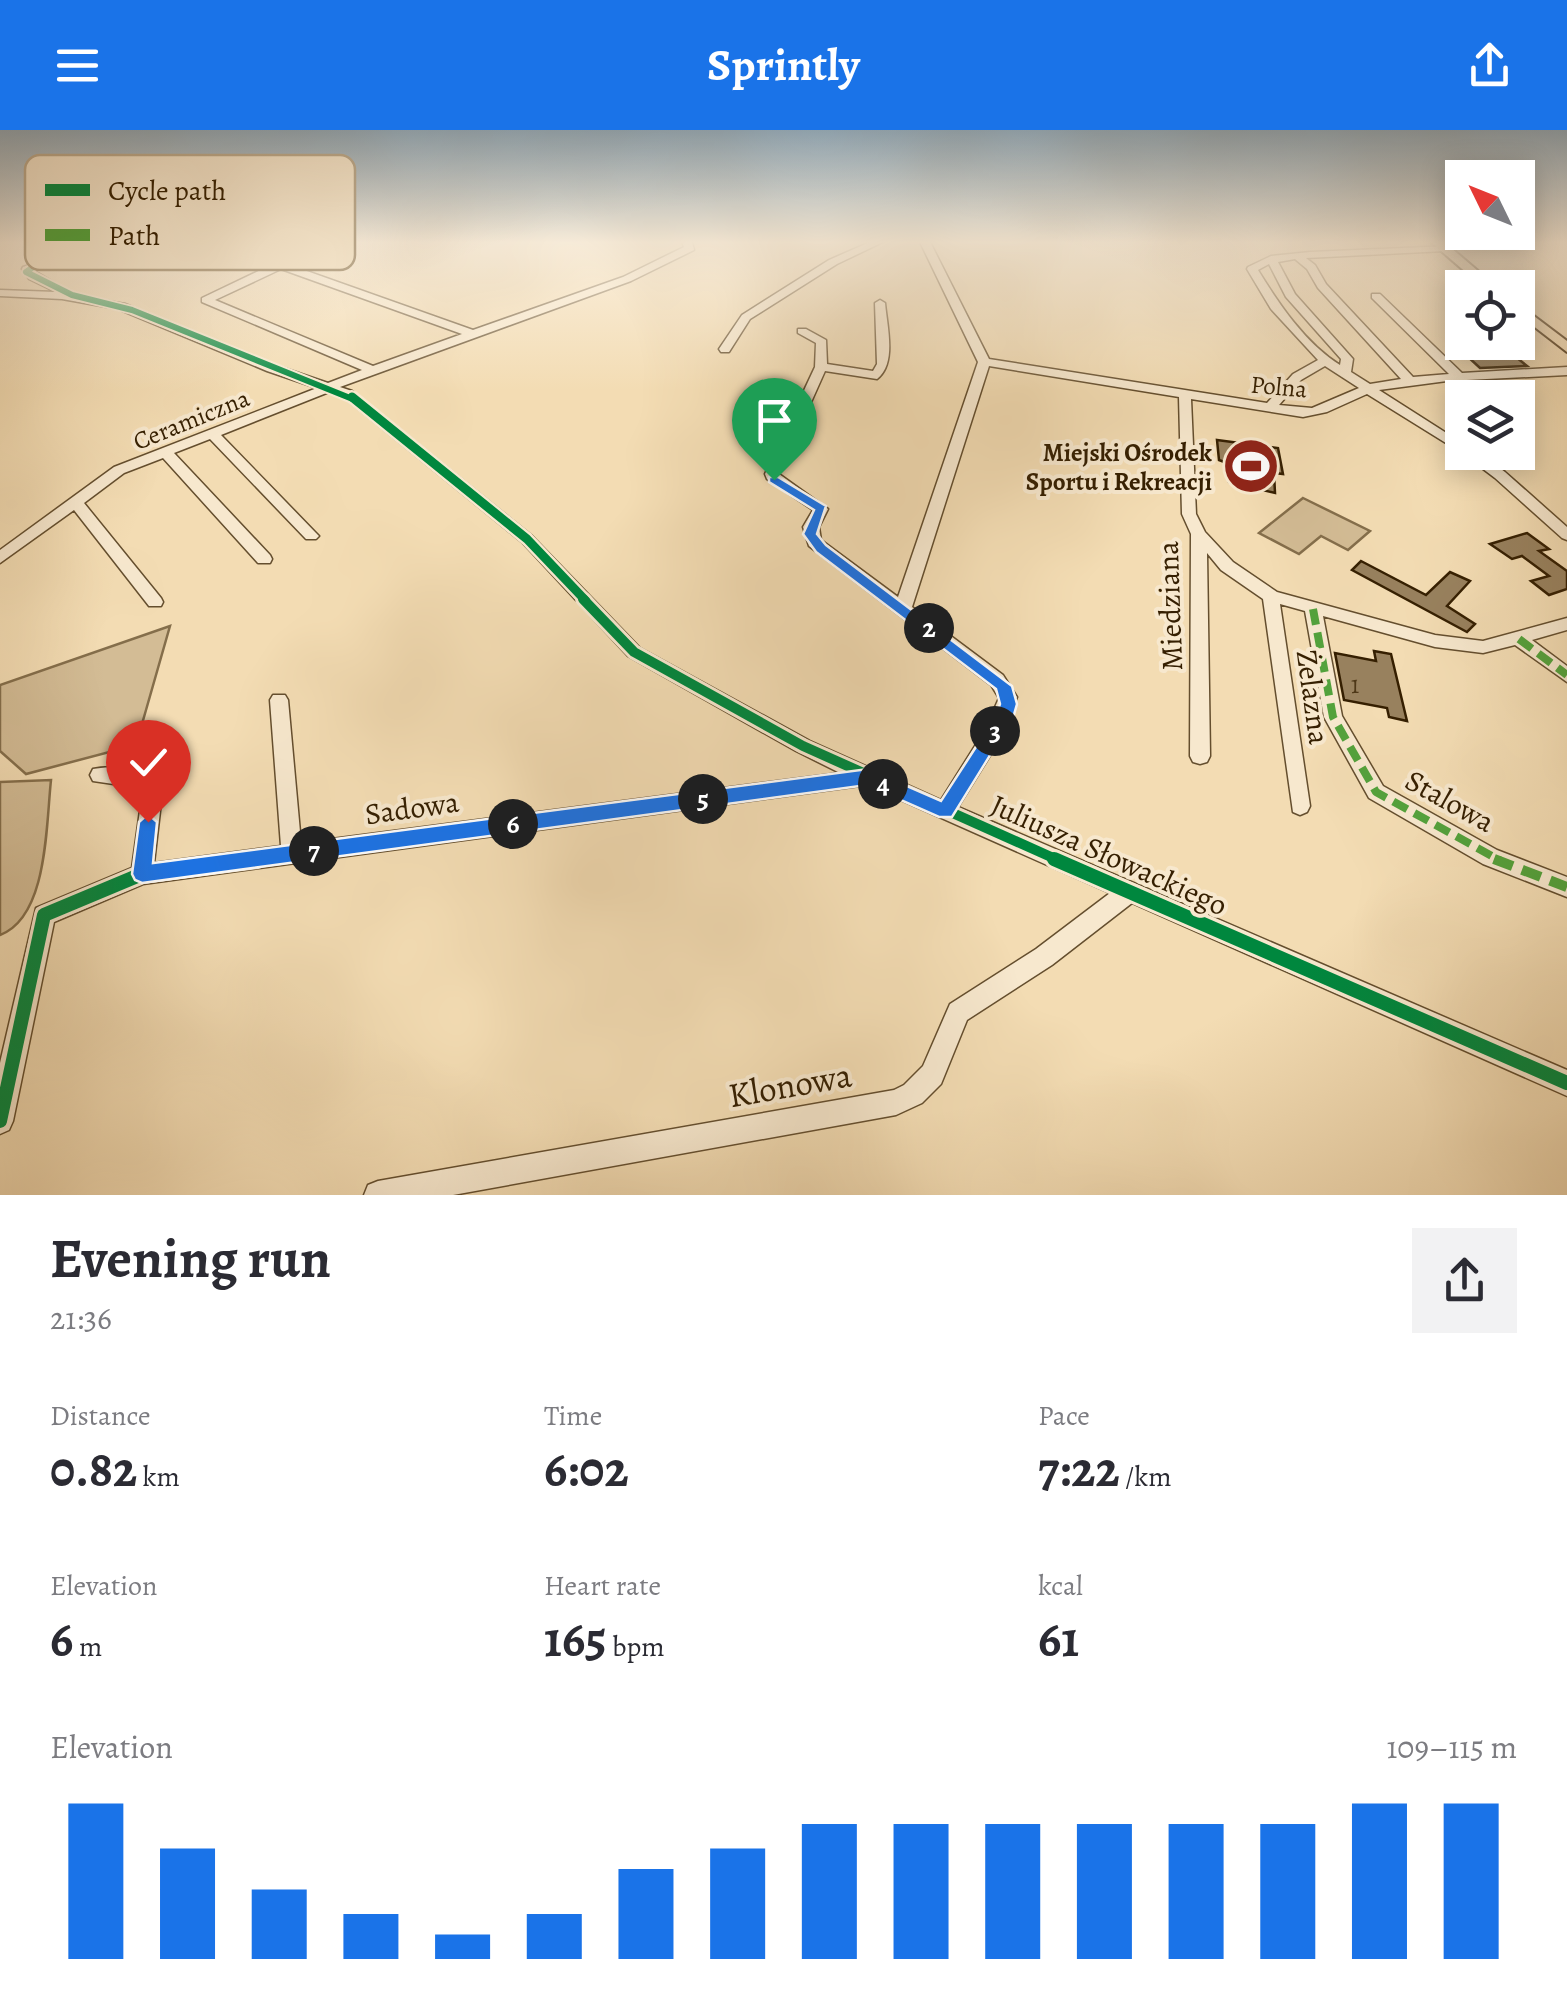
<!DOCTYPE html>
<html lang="en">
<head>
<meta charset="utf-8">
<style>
	body { margin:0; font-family:Alegreya,serif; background:#f2f2f3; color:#2b2b33; height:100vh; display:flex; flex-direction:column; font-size:38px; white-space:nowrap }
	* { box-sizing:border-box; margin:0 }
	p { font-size:32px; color:#7c7c81 }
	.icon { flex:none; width:55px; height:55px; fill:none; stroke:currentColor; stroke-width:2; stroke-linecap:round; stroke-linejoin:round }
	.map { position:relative; height:1065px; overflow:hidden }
	.drawer { display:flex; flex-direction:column; background:#fff; flex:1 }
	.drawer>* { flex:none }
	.needle { width:65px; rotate:313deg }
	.buttons { position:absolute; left:1445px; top:30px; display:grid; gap:20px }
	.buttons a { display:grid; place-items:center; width:90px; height:90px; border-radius:0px; background:#fff; box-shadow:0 5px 25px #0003; font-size:50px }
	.pin { position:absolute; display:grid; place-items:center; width:85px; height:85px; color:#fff; margin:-102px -42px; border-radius:50% 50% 50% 0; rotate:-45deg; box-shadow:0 0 10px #0007 }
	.pin .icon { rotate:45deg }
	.km { position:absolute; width:50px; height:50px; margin:-25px; border-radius:50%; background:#222; color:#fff; font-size:28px; line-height:50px; text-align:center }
	.round { display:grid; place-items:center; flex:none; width:105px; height:105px; border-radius:0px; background:#f2f2f3 }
	.summary { display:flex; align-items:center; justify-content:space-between; height:170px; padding:0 50px }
	h1 { font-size:55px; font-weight:600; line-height:75px }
	.stats { display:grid; grid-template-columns:repeat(3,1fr); gap:15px; height:170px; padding:10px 50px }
	.stats div { display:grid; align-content:center }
	.stats b { font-size:50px; font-weight:600 }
	.stats small { font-size:28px; font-weight:400 }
	.stats p { font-size:28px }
	.chart { height:280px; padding:20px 50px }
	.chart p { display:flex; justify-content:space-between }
	.chart svg { width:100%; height:180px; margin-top:10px; stroke:#1a73e8; stroke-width:6 }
	header { display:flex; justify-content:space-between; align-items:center; height:130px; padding:0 50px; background:#1a73e8; color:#fff; font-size:45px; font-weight:600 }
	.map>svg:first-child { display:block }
	.green { fill:#d3bc95; stroke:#846e4b; stroke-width:2.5 }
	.building { fill:#98815e; stroke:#351f01; stroke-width:2.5 }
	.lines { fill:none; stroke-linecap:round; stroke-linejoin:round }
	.minor-casing { stroke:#644e2e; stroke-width:3 }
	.major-casing { stroke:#351f01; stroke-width:4 }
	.minor { fill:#f7e8ce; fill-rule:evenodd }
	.major { fill:#f3dcb3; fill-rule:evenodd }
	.quiet-far1 { stroke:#53a23c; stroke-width:8; stroke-dasharray:16 8; stroke-linecap:butt }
	.quiet { stroke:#53a23c; stroke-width:10; stroke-dasharray:20 10; stroke-linecap:butt }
	.cycleway-far3-casing { stroke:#f7e8ce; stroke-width:10 }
	.cycleway-far2-casing { stroke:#f7e8ce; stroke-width:14 }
	.cycleway-far1-casing { stroke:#f7e8ce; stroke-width:16 }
	.cycleway-casing { stroke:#f7e8ce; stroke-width:20 }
	.cycleway-far3 { stroke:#00873e; stroke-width:6 }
	.cycleway-far2 { stroke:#00873e; stroke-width:9 }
	.cycleway-far1 { stroke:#00873e; stroke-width:10 }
	.cycleway { stroke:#00873e; stroke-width:14 }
	.route { fill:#1a73e8; stroke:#fff; stroke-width:2.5 }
	.labels { text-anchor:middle; stroke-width:8; stroke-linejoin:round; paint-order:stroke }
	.far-street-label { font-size:25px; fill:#351f01; stroke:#f7e8ce }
	.far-poi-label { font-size:25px; font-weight:bold; fill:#351f01; stroke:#f7e8ce; text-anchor:end }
	.number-label { font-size:25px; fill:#4e3818 }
	.street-label { font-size:30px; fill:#351f01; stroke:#f7e8ce }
	.near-street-label { font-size:35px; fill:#351f01; stroke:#f7e8ce }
	.key { fill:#f7e8ce; stroke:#bdac90; stroke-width:2.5 }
	.key-label { font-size:28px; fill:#351f01 }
</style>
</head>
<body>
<header><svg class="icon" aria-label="menu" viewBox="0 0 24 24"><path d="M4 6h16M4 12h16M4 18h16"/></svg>Sprintly<svg class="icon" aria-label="share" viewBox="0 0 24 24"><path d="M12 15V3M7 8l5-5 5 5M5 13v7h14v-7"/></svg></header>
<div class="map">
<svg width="1567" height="1065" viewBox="0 0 1567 1065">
	<rect width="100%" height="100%" fill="#f3dcb3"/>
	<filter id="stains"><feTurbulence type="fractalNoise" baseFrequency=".002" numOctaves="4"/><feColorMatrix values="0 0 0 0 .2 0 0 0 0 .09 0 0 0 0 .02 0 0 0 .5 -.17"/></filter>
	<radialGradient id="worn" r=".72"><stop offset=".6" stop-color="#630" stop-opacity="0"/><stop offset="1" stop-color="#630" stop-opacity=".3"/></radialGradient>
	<path class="green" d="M1303,368L1370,401L1348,420L1321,406L1299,424L1259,403Z
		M170,496L136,615L26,644L0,621V555Z
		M51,650C46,695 48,787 0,805V652Z"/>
	<path class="building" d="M1511,223L1527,236L1480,238L1466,225Z
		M1217,310L1278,318L1283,344L1274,343L1275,363L1229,352L1227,333L1219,330Z
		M1527,403L1549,419L1539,421L1567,441V459L1549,465L1531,451L1549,446L1522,426L1512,429L1490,414Z
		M1361,431L1426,465L1450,442L1470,451L1447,476L1475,494L1467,502L1352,440Z
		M1374,521L1391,524L1407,591L1389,587L1387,578L1344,570L1335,523L1376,531Z"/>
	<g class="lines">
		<g class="minor-casing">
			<path id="minor" d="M105,112H120L33,140L63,158L64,160L61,163L125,174L275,235L328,253L362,240L202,172V168L271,135L211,112H225L473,200L623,147L684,117L682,112H692L694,120L631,151L340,257L352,261L532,406L640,518L810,611L941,670L985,600L999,568L991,555L809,416L803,397L813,380L767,349L765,344L815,237L816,213L798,203V199H806L826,210L827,234L873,241L877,234L875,173L880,170L885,173C887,196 897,234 877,249L825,241L779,344L828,379L819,397L821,410L898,467L978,232L920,112H930L989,229L1267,273L1293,244L1318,230L1271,179L1247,139L1248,137L1271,126L1310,122L1449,116L1450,118L1445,121L1306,128L1315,135L1326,154L1413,247L1449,244L1372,168V164H1380L1462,243L1567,237V245L1447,251L1379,260L1462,313V322H1478L1505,342L1567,397V410L1562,408L1495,348L1462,323L1367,264L1327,282L1303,287L1191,269L1196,384L1205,402L1233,432L1277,462L1435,505L1483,511L1567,488V500L1532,510L1567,536V552L1515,515L1483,523L1435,517L1323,486L1342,586L1383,656L1497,720L1567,747V767L1483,734L1369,668L1324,587L1305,481L1280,474L1310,676L1307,682L1300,685L1293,682L1263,469L1221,440L1207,423L1210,626L1207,632L1200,634L1193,632L1190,626L1191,404L1182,384L1179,267L989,236L912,477L1003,545L1017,567L999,611L958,677L1567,940V966L1132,773L1052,835L967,890L941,954L922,973L896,985L453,1065H364L368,1055L378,1051L894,960L904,955L923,936L950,874L1036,819L1110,763L867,655L143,754L54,792L13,991L9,1000L0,1004V933L36,778L132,738L142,666L134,657L93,651L90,645L93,639C106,636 133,637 145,644C152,648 158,657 162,664L154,733L281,716L270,570L273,565H285L288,570L301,713L840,643L796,621L628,526L522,412L344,267L329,262L221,305L316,403L319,406L316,409H306L210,309L174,323L270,425L272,429L270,433H258L163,328L124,343L84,373L161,468L163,472L161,476H149L74,380L0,433V420L114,337L317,258L267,241L118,179L62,169L0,166V160L56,162L29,149L22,139L23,137ZM1295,129L1307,139L1318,158L1401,249L1370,254L1351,242L1353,229L1295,164L1278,132ZM1269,134L1286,167L1341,229L1340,235C1305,213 1279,174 1258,140ZM281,139L462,204L373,236L215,170ZM1325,236L1359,258L1312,278L1279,275L1301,250Z
				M870,112H883L837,134L750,189L729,222H721L719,219L742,185L829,130Z"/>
		</g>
		<g class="major-casing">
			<path id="major" d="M1431,112H1444L1498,158H1484Z
				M1518,174L1567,211V222L1518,184Z"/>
		</g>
		<use href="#minor" class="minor"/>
		<use href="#major" class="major"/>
		<path class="quiet-far1" d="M1313,479L1333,587L1376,662L1501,731
			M1519,509L1567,545"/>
		<path class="quiet" d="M1494,729L1567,757"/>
		<g class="cycleway-far3-casing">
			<path id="cycleway-far3" d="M115,112L39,133L26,142L72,165L132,180L355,270"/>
		</g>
		<g class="cycleway-far2-casing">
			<path id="cycleway-far2" d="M352,267L527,409L586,471"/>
		</g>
		<g class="cycleway-far1-casing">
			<path id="cycleway-far1" d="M583,469L634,522L803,616L1060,731
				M238,731L868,647"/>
		</g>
		<g class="cycleway-casing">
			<path id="cycleway" d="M1054,729L1567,953
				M0,991L44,785L142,744L257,729"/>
		</g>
		<use href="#cycleway-far3" class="cycleway-far3"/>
		<use href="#cycleway-far2" class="cycleway-far2"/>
		<use href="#cycleway-far1" class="cycleway-far1"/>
		<use href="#cycleway" class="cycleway"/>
	</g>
	<linearGradient id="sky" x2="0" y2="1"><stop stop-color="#92aaba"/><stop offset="0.43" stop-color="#faefdd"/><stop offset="1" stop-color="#faefdd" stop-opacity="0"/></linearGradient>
	<rect width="1567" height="261" fill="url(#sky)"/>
	<path class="route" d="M769,347H778L826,376L817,404L826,415L1012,556L1017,574L1013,588L952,687H939L867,655L142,753L135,750L132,744L139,692L148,684L157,692L153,733L868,639L941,671L996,586L1000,574L996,559L816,422L803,404L814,380L769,352Z"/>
	<defs>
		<g id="stadium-disc" transform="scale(2.875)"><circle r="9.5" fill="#8f2418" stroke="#f7e8ce"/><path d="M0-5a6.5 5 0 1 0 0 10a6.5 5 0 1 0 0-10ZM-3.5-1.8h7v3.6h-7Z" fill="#fff"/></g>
	</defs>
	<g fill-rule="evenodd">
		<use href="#stadium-disc" x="1251" y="336"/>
	</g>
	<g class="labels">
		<g class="far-street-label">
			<text transform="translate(1279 256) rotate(5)" y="9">Polna</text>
			<text transform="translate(191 289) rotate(-22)" y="9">Ceramiczna</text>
		</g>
		<g class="far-poi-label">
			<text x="1212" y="331">Miejski Ośrodek<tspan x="1212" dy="29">Sportu i Rekreacji</tspan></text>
		</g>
		<g class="number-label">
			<text x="1355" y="563">1</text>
		</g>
		<g class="street-label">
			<text transform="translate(1170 476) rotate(-92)" y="10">Miedziana</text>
			<text transform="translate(1313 567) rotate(82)" y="10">Żelazna</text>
			<text transform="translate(1450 671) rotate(29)" y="10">Stalowa</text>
			<text transform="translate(412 678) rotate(-8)" y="10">Sadowa</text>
			<text transform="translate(1109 725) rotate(24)" y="10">Juliusza Słowackiego</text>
		</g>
		<g class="near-street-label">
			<text transform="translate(790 955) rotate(-10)" y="12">Klonowa</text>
		</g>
	</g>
	<rect x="25" y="25" width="330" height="115" rx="15" class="key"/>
	<rect x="45" y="54" width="45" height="12" fill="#00873e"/>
	<rect x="45" y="99" width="45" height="12" fill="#53a23c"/>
	<g class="key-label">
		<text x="108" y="70">Cycle path</text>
		<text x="108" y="115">Path</text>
	</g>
	<rect width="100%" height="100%" filter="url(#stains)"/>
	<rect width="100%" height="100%" fill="url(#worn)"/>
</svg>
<div class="buttons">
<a><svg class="needle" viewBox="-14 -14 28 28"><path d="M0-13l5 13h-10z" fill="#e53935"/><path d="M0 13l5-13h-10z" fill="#7c7c81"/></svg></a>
<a><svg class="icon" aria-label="locate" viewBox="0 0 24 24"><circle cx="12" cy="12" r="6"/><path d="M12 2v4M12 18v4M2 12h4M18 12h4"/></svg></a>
<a><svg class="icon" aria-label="layers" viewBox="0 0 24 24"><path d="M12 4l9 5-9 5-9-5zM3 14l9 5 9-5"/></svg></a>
</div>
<div class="pin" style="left:774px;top:350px;background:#1e9e55"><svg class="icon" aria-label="arrive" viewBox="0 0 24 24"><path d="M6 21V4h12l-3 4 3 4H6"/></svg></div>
<div class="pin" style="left:148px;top:692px;background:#d93025"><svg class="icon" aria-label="check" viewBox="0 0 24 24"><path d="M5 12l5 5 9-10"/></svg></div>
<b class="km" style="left:929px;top:498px">2</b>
<b class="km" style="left:995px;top:601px">3</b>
<b class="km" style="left:883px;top:654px">4</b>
<b class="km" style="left:703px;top:669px">5</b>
<b class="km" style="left:513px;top:694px">6</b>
<b class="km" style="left:314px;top:721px">7</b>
</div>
<section class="drawer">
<div class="summary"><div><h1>Evening run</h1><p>21:36</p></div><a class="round"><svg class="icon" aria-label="share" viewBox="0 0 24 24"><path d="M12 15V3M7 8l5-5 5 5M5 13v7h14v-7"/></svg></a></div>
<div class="stats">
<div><p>Distance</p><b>0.82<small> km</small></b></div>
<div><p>Time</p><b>6:02</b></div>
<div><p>Pace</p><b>7:22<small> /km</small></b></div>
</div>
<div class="stats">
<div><p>Elevation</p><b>6<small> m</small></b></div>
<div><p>Heart rate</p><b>165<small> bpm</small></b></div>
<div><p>kcal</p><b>61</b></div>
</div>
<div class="chart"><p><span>Elevation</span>109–115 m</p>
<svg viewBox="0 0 160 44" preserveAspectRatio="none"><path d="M5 44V6M15 44V17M25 44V27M35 44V33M45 44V38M55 44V33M65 44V22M75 44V17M85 44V11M95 44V11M105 44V11M115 44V11M125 44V11M135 44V11M145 44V6M155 44V6"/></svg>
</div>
</section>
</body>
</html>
